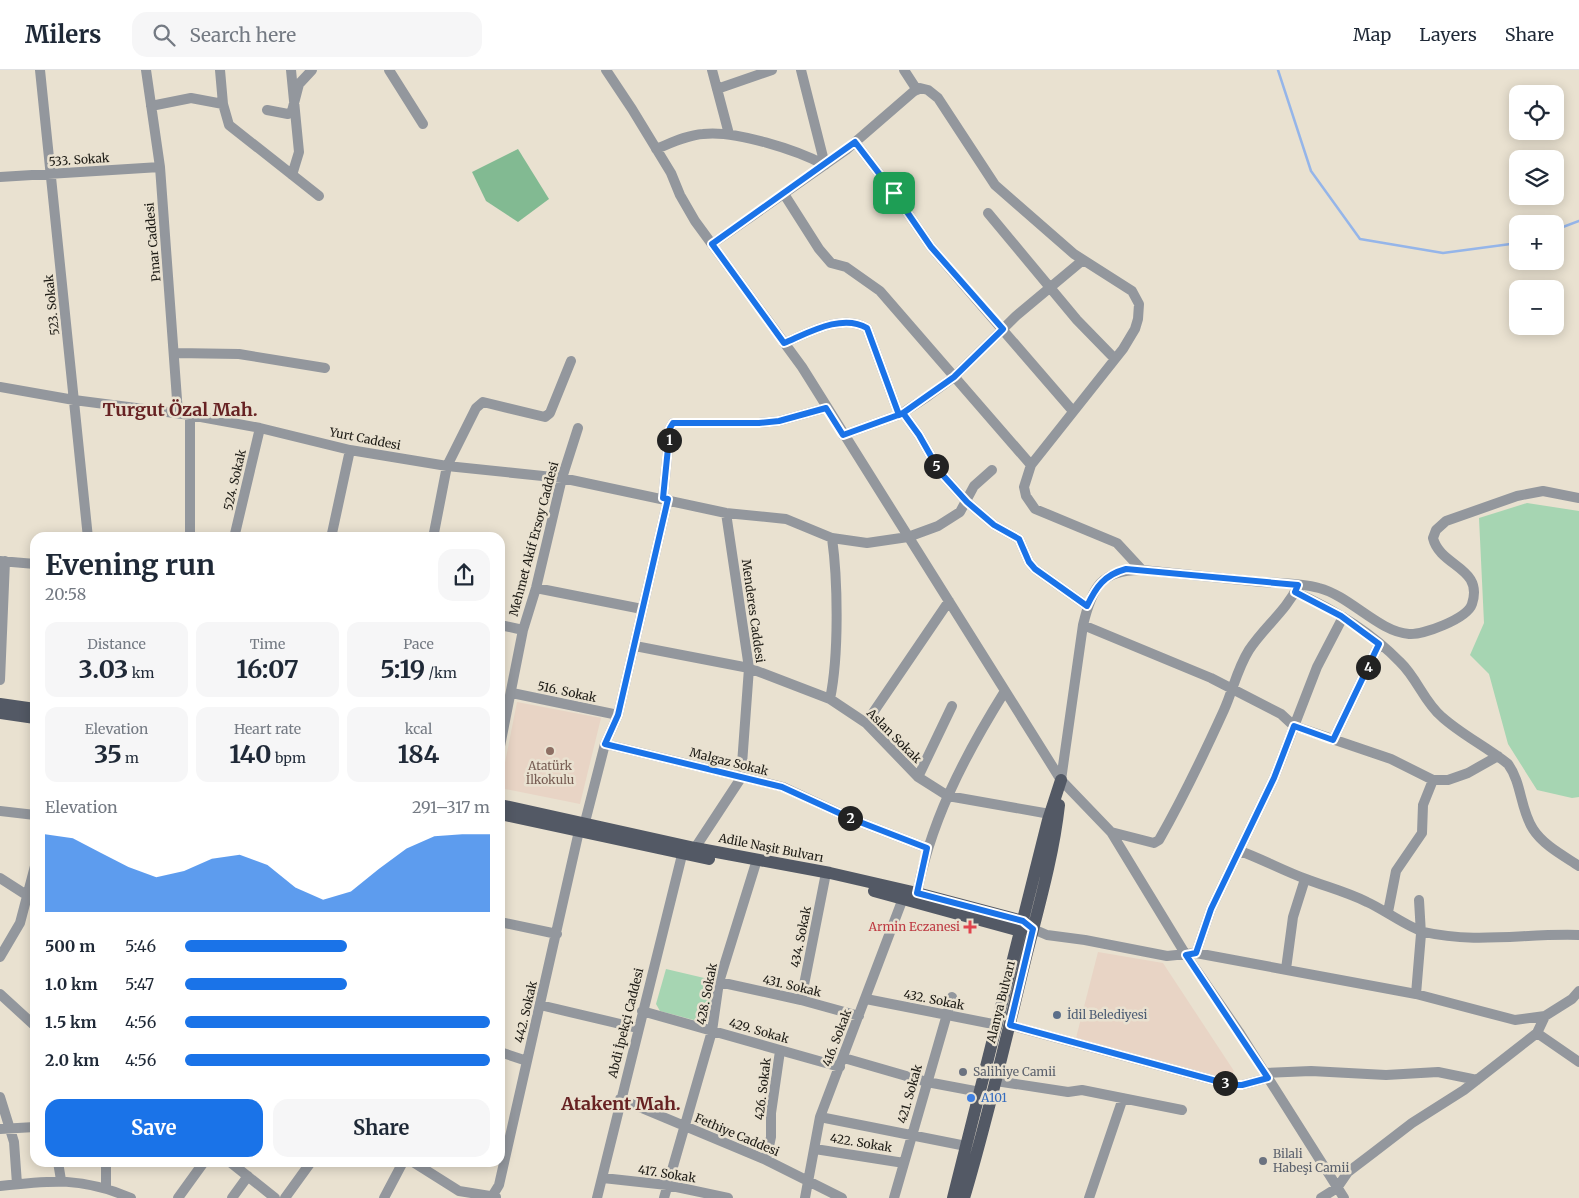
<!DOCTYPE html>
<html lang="en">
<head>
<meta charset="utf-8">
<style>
	body { margin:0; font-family:Merriweather,serif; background:#f6f6f7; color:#1f2937; height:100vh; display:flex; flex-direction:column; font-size:19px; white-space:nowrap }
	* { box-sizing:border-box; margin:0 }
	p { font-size:16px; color:#747a83 }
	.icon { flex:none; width:28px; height:28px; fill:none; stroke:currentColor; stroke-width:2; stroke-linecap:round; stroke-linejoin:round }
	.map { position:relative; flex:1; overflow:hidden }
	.sheet { position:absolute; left:30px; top:462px; width:475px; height:635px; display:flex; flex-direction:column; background:#fff; border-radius:15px; box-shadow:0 2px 12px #0003 }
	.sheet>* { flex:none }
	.buttons { position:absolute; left:1509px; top:15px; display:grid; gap:10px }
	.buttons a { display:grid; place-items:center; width:55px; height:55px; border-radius:10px; background:#fff; box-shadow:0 2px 12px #0003; font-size:25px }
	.pin { position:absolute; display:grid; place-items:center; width:42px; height:42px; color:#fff; margin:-21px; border-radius:10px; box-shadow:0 2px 8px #0006 }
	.km { position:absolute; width:25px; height:25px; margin:-12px; border-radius:50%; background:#222; color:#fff; font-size:14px; line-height:25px; text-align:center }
	.round { display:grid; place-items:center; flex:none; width:52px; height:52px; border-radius:15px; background:#f6f6f7 }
	.head { display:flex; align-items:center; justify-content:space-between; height:85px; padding:0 15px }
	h1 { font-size:28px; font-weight:700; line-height:38px }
	.stats { display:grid; grid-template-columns:repeat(3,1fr); gap:8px; height:85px; padding:5px 15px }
	.stats div { display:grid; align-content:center; border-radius:12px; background:#f6f6f7; text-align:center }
	.stats b { font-size:25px; font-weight:700 }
	.stats small { font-size:14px; font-weight:400 }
	.stats p { font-size:14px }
	.chart { height:140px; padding:10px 15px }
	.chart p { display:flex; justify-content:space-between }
	.chart svg { width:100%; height:90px; margin-top:5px; fill:#1a73e8; opacity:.7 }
	.cta { display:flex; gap:10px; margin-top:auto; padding:10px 15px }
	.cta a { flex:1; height:58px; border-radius:15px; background:#1a73e8; color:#fff; font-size:20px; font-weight:700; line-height:58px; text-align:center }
	.cta a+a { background:#f6f6f7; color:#1f2937 }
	ul { padding:0 15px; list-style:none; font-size:16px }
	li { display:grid; grid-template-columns:80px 60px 1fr; align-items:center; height:38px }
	li i { height:12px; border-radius:6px; background:#1a73e8 }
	header { display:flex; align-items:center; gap:30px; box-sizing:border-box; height:70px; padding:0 25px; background:#fff; border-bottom:1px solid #e0e1e3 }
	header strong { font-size:24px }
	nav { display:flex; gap:28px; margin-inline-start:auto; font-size:18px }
	.search { width:350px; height:45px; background:#f6f6f7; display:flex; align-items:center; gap:12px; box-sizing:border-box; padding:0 18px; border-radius:15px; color:#747a83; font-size:19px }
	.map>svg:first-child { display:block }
	.education { fill:#e8d4c5 }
	.green { fill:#a6d5b2 }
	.forest { fill:#82ba92 }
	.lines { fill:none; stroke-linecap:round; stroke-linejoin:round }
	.stream { stroke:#95b5e9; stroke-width:2.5 }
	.minor { stroke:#93979d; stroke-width:10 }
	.major { stroke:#535965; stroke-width:12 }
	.route-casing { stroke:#fff; stroke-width:10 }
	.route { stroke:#1a73e8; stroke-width:6 }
	.education-dot { fill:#8d6e63; stroke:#e9e1d0; stroke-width:2 }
	.health-dot { fill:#e0444e; stroke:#e9e1d0; stroke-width:2 }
	.service-dot { fill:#5c6f8a; stroke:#e9e1d0; stroke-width:2 }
	.worship-dot { fill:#6b7280; stroke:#e9e1d0; stroke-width:2 }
	.shop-dot { fill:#3f7fe0; stroke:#e9e1d0; stroke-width:2 }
	.labels { text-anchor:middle; stroke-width:5; stroke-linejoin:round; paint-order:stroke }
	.street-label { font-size:12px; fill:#1d1b15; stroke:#e9e1d0 }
	.education-label { font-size:12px; fill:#785e54; stroke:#e9e1d0 }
	.health-label { font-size:12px; fill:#be3a42; stroke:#e9e1d0; text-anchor:end }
	.service-label { font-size:12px; fill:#4e5e75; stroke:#e9e1d0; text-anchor:start }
	.worship-label { font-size:12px; fill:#5b616d; stroke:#e9e1d0; text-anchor:start }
	.shop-label { font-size:12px; fill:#366cbe; stroke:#e9e1d0; text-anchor:start }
	.district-label { font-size:18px; font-weight:bold; fill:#672223; stroke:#e9e1d0 }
</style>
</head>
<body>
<header>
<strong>Milers</strong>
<div class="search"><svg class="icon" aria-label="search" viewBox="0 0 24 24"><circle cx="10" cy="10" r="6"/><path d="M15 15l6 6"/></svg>Search here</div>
<nav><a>Map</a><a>Layers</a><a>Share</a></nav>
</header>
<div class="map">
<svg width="1579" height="1128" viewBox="0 0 1579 1128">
	<rect width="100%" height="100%" fill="#e9e1d0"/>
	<path class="education" d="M517,632L601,648L580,734L500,718Z
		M1098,882L1163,893L1234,1001L1229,1009L1076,968Z"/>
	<path class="green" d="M1527,433L1579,441V727L1572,728L1537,720L1508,674L1489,604L1470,585L1484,553L1479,448Z
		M666,899L717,911L705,953L660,941L656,934Z"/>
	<path class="forest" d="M518,79L549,129L518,152L486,131L472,102Z"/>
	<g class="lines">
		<path class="stream" d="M1278,0L1311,101L1360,169L1443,183L1518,173
			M1555,160L1579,151"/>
		<path class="minor" d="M40,0L88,468
			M146,0L160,97L178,343
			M220,0L223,34L229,55L319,126
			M291,0L299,82L292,105
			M389,0L423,54
			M606,0L632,39L671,103L680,125L695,151L802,297L1061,710L1111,762L1186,885L1239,962L1344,1128
			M712,0L729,64
			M801,0L825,95
			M904,0L917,20
			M717,19L772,0
			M151,36L191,28L223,34
			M267,40L288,44L292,41L299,14L312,0
			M855,72L894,123L931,177L1072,340
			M656,79C671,73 687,65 703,64C735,60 797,80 825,95
			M0,107L160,97
			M784,124L819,179L831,193L846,197L880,221L1031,395
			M988,143L1077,250L1115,289
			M712,174L846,80L913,22L920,18L928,20L938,28L995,115L1074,184L1132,221L1139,234L1138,249L1135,259L1123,279L1031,395L1024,417L1026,426L1035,439L1117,473L1142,500
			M784,273C808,263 842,243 867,258L899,345
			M175,283L239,284L325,298
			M0,317L74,330L190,345L260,358L350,380L447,396L562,408L726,443L786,449L832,468L867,473L908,467L938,456L960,442L974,416L992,400
			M903,343L919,365L940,402L967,432L994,455L1019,469L1029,492L1035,499L1087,536
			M843,365L901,344L928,326L954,307L1016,246L1083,190
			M663,428L670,358L673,353H759L779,351L826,338
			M190,468V345
			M234,468L260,358
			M331,468L350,380
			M433,468L447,396L476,338L483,332L545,347L550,343L571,291
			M0,491L35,494
			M536,518L642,539
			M1295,522C1333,539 1371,562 1400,592C1417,608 1424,632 1442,647C1462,665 1487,677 1508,694C1522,713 1520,739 1533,759C1543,775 1564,786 1579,796
			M500,555L523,560
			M1083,555L1211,608L1281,644L1294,656L1391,689L1433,710H1448L1468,703L1498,686
			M635,576L749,598L830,629L866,653L918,707L948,726L1050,744
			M0,610L5,491
			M512,623L618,645
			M830,629C839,586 838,511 832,468
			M866,653L949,531
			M1333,670L1379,574
			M605,674L783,717L852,749L927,778
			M500,676L523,560L536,518L562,408L578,358
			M918,707L952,636
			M1061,710L1083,555C1092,518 1101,499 1142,500C1182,504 1222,508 1262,512C1281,513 1302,513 1319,518C1350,526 1379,562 1409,564C1423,565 1467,549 1472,534C1484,497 1440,497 1433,468L1436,460L1446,451L1517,426L1543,421L1579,428
			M0,741L35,745
			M585,752L605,674L618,645L668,429
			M1111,762L1154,773L1159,770C1183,728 1204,684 1224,640C1233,620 1237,599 1249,580C1264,557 1286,541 1298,516
			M695,778L741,708L749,598L726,443
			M1240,781C1262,789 1284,801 1306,809C1327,817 1347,822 1367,832C1383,839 1409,858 1424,862C1476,874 1527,863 1579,865
			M0,808L28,826
			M916,830C928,755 965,685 1005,621
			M1388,842L1396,801L1422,763L1423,735L1433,710
			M500,852L557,864
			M1027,860L1033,859L1047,865L1085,870L1167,886L1196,883L1416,924L1515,950L1545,946L1572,929L1579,921
			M1196,883L1211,839L1274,708L1317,597L1343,547
			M0,887L20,853L35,796
			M1286,899L1293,847L1305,809
			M719,912L801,930L859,946
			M0,924L35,956
			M1416,924L1421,864L1419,830
			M866,929L998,955
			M801,930L825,808
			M540,935L637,958
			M642,941L840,997
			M1009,955L1231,1015H1242L1268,1008
			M1537,963L1579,992
			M500,982L527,991
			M844,988L927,1012L980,1022
			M1265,1003L1311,1001L1386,1005L1438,1002L1477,1010
			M996,1011L1068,1022L1082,1020L1182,1040
			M0,1027L14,1072L17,1114
			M620,1029L766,1090L842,1128
			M820,1047L966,1076
			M0,1059L35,1057
			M815,1079L904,1093
			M766,1090L771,1067V1043L780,981
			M58,1092L61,1110
			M106,1092V1118
			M230,1092L275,1128
			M413,1092L459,1121L496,1127
			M603,1108L667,1115L728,1128
			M0,1116C52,1110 82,1107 131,1128
			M178,1128L204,1092
			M232,1128L248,1106
			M285,1128L311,1092
			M384,1128L403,1092
			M491,1128L499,1115L579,761
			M597,1128L682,785
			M664,1128L712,961L719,912L755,796
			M805,1128L820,1047L905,823
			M894,1128L952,927
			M1089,1128L1123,1028
			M1321,1128L1337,1118L1348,1102L1373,1083L1412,1053L1464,1020L1537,963L1545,946"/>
		<path class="major" d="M0,634L35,639
			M0,643L35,648
			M500,735L695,778L830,803L917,823L1023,851L1033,859
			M500,744L709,789
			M874,821L1021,861
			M953,1128L1048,750L1061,710
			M964,1128C987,1051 1005,973 1024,895C1037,842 1053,789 1059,735"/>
	</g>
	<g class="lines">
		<g class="route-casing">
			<path id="route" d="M894,123L931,177L1003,259L954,307L903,343L901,344L843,365L826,338L779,351L759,353H673L670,358L663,428L668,429L618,645L605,674L782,717L852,749L927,778L917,823L1023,851L1033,859L1010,955L1231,1015H1242L1268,1008L1186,885L1196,883L1211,839L1274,708L1294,656L1333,670L1379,574L1341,546L1295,522L1298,515L1126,499C1104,505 1096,517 1087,536L1035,499L1029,492L1019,469L994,455L967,432L940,402L919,365L903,343L899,345L867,258C842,243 808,263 784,273L712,174L855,72L894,123"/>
		</g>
		<use href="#route" class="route"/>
	</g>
	<circle class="education-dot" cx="550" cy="681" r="5"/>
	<path class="health-dot" d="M967.5 849.5h5v5h5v5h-5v5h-5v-5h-5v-5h5z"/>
	<circle class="service-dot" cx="1057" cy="945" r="5"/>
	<g class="worship-dot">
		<circle cx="963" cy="1002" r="5"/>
		<circle cx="1263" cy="1091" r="5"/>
	</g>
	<circle class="shop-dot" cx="971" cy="1028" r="5"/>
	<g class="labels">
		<g class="street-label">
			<text transform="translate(79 90) rotate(-4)" y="4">533. Sokak</text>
			<text transform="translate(153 172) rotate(-95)" y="4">Pınar Caddesi</text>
			<text transform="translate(52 235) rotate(-96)" y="4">523. Sokak</text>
			<text transform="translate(365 369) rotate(11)" y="4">Yurt Caddesi</text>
			<text transform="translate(235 410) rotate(-77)" y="4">524. Sokak</text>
			<text transform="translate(534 469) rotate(-75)" y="4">Mehmet Akif Ersoy Caddesi</text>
			<text transform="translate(753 541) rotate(82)" y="4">Menderes Caddesi</text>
			<text transform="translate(567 622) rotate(12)" y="4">516. Sokak</text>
			<text transform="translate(894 666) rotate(45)" y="4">Aslan Sokak</text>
			<text transform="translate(729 692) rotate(14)" y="4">Malgaz Sokak</text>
			<text transform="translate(771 778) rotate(11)" y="4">Adile Naşit Bulvarı</text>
			<text transform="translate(801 867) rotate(-79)" y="4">434. Sokak</text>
			<text transform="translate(792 916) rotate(13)" y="4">431. Sokak</text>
			<text transform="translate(707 924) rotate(-79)" y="4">428. Sokak</text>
			<text transform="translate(934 930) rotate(11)" y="4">432. Sokak</text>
			<text transform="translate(1001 932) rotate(-76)" y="4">Alanya Bulvarı</text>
			<text transform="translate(526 942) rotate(-77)" y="4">442. Sokak</text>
			<text transform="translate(626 953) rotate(-76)" y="4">Abdi İpekçi Caddesi</text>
			<text transform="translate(759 961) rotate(16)" y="4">429. Sokak</text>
			<text transform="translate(837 968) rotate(-69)" y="4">416. Sokak</text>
			<text transform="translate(763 1019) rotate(-83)" y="4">426. Sokak</text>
			<text transform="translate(910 1024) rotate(-74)" y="4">421. Sokak</text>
			<text transform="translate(737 1065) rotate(23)" y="4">Fethiye Caddesi</text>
			<text transform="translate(861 1073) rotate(9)" y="4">422. Sokak</text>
			<text transform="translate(667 1104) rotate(9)" y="4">417. Sokak</text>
		</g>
		<g class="education-label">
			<text x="550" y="700">Atatürk<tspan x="550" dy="14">İlkokulu</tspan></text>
		</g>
		<g class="health-label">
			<text x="960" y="861">Armin Eczanesi</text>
		</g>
		<g class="service-label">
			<text x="1067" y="949">İdil Belediyesi</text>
		</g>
		<g class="worship-label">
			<text x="973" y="1006">Salihiye Camii</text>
			<text x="1273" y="1088">Bilali<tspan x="1273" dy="14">Habeşi Camii</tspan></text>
		</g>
		<g class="shop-label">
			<text x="981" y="1032">A101</text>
		</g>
		<g class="district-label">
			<text x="180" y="346">Turgut Özal Mah.</text>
			<text x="621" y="1040">Atakent Mah.</text>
		</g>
	</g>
</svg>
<div class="buttons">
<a><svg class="icon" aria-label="locate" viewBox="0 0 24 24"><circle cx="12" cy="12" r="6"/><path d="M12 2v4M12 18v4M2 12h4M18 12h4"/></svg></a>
<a><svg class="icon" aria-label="layers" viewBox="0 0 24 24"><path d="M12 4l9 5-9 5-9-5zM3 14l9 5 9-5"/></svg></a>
<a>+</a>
<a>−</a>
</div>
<div class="pin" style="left:894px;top:123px;background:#1e9e55"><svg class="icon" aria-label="arrive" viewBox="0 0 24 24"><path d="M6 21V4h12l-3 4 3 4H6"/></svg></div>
<b class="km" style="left:669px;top:370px">1</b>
<b class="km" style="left:850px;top:748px">2</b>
<b class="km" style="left:1225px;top:1013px">3</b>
<b class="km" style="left:1368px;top:597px">4</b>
<b class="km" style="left:936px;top:396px">5</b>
<section class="sheet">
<div class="head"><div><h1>Evening run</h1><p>20:58</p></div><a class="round"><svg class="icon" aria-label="share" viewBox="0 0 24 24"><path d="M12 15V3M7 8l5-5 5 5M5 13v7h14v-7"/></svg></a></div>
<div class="stats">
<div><p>Distance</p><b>3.03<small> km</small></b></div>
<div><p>Time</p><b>16:07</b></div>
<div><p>Pace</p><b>5:19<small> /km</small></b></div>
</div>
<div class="stats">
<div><p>Elevation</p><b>35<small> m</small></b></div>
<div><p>Heart rate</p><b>140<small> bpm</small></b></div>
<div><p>kcal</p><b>184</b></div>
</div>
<div class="chart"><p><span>Elevation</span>291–317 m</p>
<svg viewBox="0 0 160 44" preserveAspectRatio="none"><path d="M0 44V6L10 8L20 15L30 22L40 27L50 24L60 18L70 16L80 21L90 32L100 38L110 34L120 23L130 13L140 7L150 6L160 6V44z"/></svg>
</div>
<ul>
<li><b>500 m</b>5:46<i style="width:53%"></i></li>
<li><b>1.0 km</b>5:47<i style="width:53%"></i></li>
<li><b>1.5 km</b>4:56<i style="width:100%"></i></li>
<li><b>2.0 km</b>4:56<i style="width:100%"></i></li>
</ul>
<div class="cta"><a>Save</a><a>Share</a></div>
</section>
</div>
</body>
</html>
